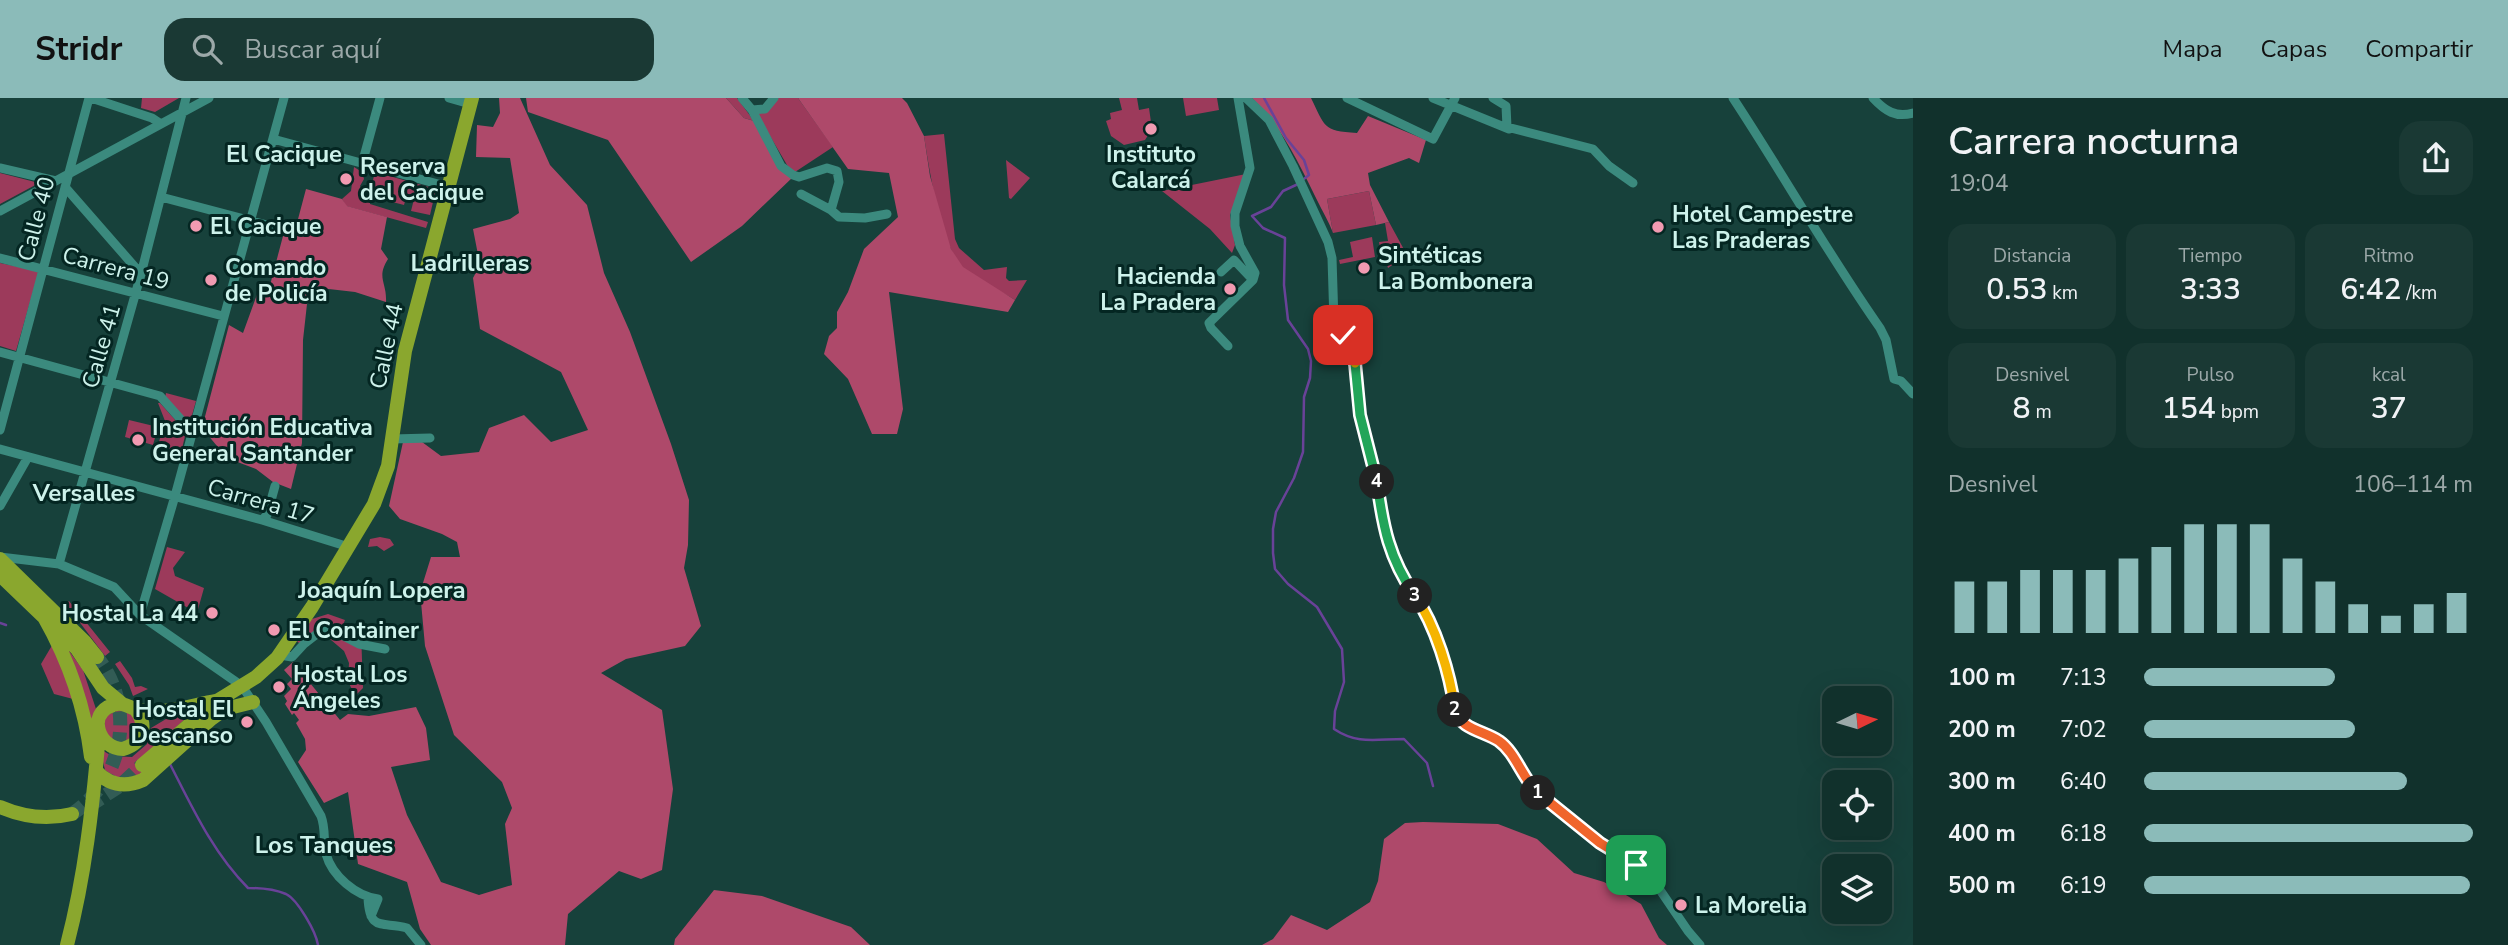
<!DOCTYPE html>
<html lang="es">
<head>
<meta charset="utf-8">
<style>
	body { margin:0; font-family:"Nunito Sans",sans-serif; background:#1a3934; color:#f1f3f6; height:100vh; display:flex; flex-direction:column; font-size:26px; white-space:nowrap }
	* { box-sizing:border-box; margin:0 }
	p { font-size:23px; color:#9ca9a9 }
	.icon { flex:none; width:38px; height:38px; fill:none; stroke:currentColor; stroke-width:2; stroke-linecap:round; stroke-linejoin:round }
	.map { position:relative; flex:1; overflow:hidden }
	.panel { display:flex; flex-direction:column; background:#11312c; width:595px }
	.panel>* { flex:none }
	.needle { width:46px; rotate:85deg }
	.controls { position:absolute; left:1822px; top:588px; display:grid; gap:14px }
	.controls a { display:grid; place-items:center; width:70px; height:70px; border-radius:14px; background:#11312c; box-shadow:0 7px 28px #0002,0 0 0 2px #304c48; font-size:35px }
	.pin { position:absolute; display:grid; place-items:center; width:60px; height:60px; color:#fff; margin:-30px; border-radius:14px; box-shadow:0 4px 10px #0006 }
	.km { position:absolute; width:35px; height:35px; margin:-18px; border-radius:50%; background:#222; color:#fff; font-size:19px; line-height:35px; text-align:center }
	.round { display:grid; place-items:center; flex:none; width:74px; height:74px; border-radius:21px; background:#1a3934 }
	.head { display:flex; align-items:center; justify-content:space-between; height:119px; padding:0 35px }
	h1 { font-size:38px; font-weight:600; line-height:52px }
	.stats { display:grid; grid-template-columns:repeat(3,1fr); gap:10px; height:119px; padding:7px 35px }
	.stats div { display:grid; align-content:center; border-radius:18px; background:#1a3934; text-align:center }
	.stats b { font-size:30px; font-weight:600 }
	.stats small { font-size:19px; font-weight:400 }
	.stats p { font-size:19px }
	.chart { height:196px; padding:14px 35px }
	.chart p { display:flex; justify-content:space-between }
	.chart svg { width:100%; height:126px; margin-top:7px; stroke:#8bbbb9; stroke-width:6 }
	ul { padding:0 35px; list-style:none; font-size:23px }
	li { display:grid; grid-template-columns:112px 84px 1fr; align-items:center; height:52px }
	li i { height:18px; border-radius:9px; background:#8bbbb9 }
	header { display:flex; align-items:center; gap:42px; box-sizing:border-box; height:98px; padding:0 35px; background:#8bbbb9; color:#111 }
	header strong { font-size:33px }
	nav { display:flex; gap:38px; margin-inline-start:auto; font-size:24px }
	.search { width:490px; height:63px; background:#1a3934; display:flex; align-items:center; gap:18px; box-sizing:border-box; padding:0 24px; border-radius:21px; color:#9ca9a9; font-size:26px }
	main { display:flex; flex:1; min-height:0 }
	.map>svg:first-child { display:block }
	.green { fill:#9c3a5b }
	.forest { fill:#ae496a }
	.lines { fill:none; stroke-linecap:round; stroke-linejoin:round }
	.stream { stroke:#694298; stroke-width:2.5 }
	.highway-tunnel { stroke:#325c55; stroke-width:14; stroke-dasharray:14 7; stroke-linecap:butt }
	.minor { stroke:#3b8a7e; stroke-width:9 }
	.highway { stroke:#8aa72e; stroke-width:14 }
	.split-1-casing { stroke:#fff; stroke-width:14 }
	.split-2-casing { stroke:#fff; stroke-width:14 }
	.split-3-casing { stroke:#fff; stroke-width:14 }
	.split-4-casing { stroke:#fff; stroke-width:14 }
	.split-5-casing { stroke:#fff; stroke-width:14 }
	.split-6-casing { stroke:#fff; stroke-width:14 }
	.split-1 { stroke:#f0652b; stroke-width:9 }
	.split-2 { stroke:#f0652b; stroke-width:9 }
	.split-3 { stroke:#f5b400; stroke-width:9 }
	.split-4 { stroke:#22a559; stroke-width:9 }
	.split-5 { stroke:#22a559; stroke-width:9 }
	.split-6 { stroke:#f5b400; stroke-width:9 }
	.poi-dot { fill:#f19ab1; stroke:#042622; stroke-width:2.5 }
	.labels { text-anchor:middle; stroke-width:6; stroke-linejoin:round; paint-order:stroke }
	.poi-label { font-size:23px; font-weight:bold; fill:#cdf2eb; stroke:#042622; text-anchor:start }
	.street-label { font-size:23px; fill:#cdf2eb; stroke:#042622 }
	.neighbourhood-label { font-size:24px; font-weight:bold; fill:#cdf2eb; stroke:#042622 }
</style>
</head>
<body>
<header>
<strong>Stridr</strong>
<div class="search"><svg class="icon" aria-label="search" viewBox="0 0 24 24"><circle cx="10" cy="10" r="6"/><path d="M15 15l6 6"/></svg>Buscar aquí</div>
<nav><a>Mapa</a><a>Capas</a><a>Compartir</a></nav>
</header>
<main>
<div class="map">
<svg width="1913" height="847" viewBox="0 0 1913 847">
	<rect width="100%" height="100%" fill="#17413b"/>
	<path class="green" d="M142,0H179L155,14L141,10Z
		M726,0H737L754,23L744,20Z
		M777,0H798L833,49L795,74L790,72L757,16Z
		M1119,0H1137L1139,12L1149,10L1152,31L1145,42L1124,47L1111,38L1106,23L1111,21L1110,15L1122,12Z
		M1183,0H1217L1219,12L1186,18Z
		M944,36L955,141L959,150L984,172L1007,169L1006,180L1009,183L1027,182L1015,202C999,192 979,184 964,171C941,150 929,70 924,38Z
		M1006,62L1030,80L1011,101L1009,100Z
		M354,69L362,74L364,81L360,88L366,101L370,102V106L428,124L426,130L346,108L342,101L351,93Z
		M375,74L436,91L430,117L411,113L415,97L407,96L404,107L369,98L365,90L373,82Z
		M0,75L39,85L0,106Z
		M1246,76L1230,117L1235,147L1232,155L1210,131L1162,93Z
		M1369,93L1376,127L1333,135L1327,101Z
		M1389,124L1407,157L1388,170L1385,160L1382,161L1379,144L1388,143L1385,125Z
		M1372,139L1375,159L1340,166L1339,162L1353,159L1350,144Z
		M0,165L39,173L16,253L0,248Z
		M166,295L196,303L191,321L186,323L165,300Z
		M158,305H160L186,334L179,363L176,360L177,355L171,352L156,354L165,323Z
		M129,322L158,329L153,347L125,339Z
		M380,439L390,441L394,447L384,453L377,448L368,449L370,441Z
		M167,449L185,454L173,470L175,478L204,490L197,515L155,491Z
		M69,503L110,554L105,558L66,506Z
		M328,516L345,522L343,527L361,533L363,590L355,598L348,583L349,565L344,553L324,536L300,546L297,543L301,536L304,538L309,530L306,528L312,521Z
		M59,539L83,572L97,614L92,623Z
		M54,544L77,602L54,596L41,566Z
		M120,563L132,580L135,589L141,588L148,591L133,598L129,587L115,566Z
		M124,610L136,620L135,637L125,645L109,641L104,634L105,618Z
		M192,615L135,666L143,676L119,683L105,672L100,651L112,658L132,659L147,646L151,630L166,621Z"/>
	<path class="forest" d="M499,0H520L550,67L587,107L604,175L630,234L671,346L689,402L688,447L684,470L701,528L685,548L626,561L601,575L662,612L673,691L662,772L641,781L619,773L568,816L565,847H431L420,831L407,784L358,766L348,694L324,705L298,664L306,652L305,641L296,625L299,622L294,615L292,617L285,606L287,603L284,598L291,591L287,586L292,581L284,572L293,564L340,622L348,616L369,618L416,609L426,630L430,662L391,669L407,717L441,784L479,797L512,787L505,726L512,710L502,684L454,637L425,548L421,504L418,501L431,459H460L457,444L442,436L400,421L389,408L403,344H422L441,358L479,354L489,330L524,317L551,344L588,332L561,274L480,231L473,180L480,167L473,131L510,121L519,115L510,60L476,59L477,27L493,29L500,15Z
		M526,0H726L744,20L754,23L793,79L742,128L691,164L608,42L528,14Z
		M798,0H902L907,5L924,38L930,78L951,151L963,169L1015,202L1008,214L889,194L903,311L897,336H872L848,281L824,256L829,238L837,230V214L848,194L864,151L898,119L889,75L848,71Z
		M1252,0H1311C1325,28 1322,33 1357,35L1368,18L1426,42L1419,65L1409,60L1368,75L1370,87L1389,124L1376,127L1369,93L1327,101L1333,135C1329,124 1324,116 1319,106C1300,68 1283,30 1252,0Z
		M306,91L342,101L347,108L387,119L381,151L388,161C376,180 387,184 386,204L355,194L320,190L307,206L303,242L302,345L291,391L273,384L256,371L227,360L202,330L229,227L243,235L259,191H269L283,138L293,140Z
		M1423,724L1498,726L1537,741L1574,775L1604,784L1641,806L1659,840L1667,847H1262L1273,841L1291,817L1327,832L1370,804L1378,783L1384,741L1405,725Z
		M714,792L762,798L851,829L870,847H674L675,841Z"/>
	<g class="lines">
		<path class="stream" d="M1264,0L1286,40L1304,62L1309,77L1296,87L1283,93L1271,109L1252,118L1263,130L1285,140L1284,187L1288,222L1308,251L1311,263L1310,280L1304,299L1303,354L1294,380L1276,414L1273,431V455L1275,471L1288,486L1317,509L1342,551L1344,584L1335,613L1334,631C1358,647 1376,641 1404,641L1427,665L1433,688
			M0,525L6,527
			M170,666C192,709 213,755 248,790C261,790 274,791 286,796C298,802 316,834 318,847"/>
		<path class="highway-tunnel" d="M89,708L121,687L142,667
			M72,716C125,680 136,609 97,559"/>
		<path class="minor" d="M91,0L152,20L161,26
			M449,0L470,6
			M742,0L752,12L765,11L774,0
			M1246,0L1269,22L1293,68L1328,144L1332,160L1334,224L1347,244L1355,264L1360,317L1376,374L1385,436L1395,464L1427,519L1449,577L1458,621L1497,642L1507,650L1528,686L1541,698L1600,745L1636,767L1660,792L1688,833L1700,847
			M1347,0L1433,41L1455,0
			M1433,0L1509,31
			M1493,0L1506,8L1507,29L1593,51L1609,68L1633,85
			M1733,0C1783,76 1828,156 1880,230L1886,242L1894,281L1901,283L1913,296
			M1873,0C1885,13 1896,20 1913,15
			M752,12L781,68L793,77L799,79L827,70L837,73L839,84L831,112L839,119L865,120L887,116
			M273,41L449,89
			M362,66L380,0
			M0,70L56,83
			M65,89L141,176
			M801,96L831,112
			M161,99L282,131
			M0,113L209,0
			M0,160L223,218
			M1221,174L1234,162L1253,182
			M1228,248L1211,230L1209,225L1253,182L1255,175L1240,148L1235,128V115L1250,70L1238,0
			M0,254L160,298L192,334
			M0,332L89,0
			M392,341L430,340
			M0,351L262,422L349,449
			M0,408L28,359
			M262,422L267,417L275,388
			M0,459L59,466L114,489L140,517L242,588L266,624L321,718C326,731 323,743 326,756C332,778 356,798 378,801L371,818
			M59,466L141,176L186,0
			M140,517L175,398L284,0
			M280,557L292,559L304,546L322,532L336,534L359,546L385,551
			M368,799C369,835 383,823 407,830L421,847"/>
		<path class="highway" d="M0,461L85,544L97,559
			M0,477L77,551L103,590L121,605
			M44,519C69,563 85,609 91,659
			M136,612C148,628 143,645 123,651C99,651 86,616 113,607C124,603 129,610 139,612C163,617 192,607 216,603
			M211,621L225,611L253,604
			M142,667L217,603L256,579L277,560L312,509L374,406L388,368L405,253L472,0
			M96,673C109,687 125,690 143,682L211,621L217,605
			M0,709C23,719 47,722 72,716
			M67,847C85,778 93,707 99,636"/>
	</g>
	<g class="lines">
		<g class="split-1-casing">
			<path id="split-1" d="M1538,695L1600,745L1636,767"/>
		</g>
		<g class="split-2-casing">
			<path id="split-2" d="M1455,612C1460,631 1484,633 1499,643C1516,655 1522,680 1538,695"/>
		</g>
		<g class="split-3-casing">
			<path id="split-3" d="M1415,498C1436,528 1450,576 1455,612"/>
		</g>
		<g class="split-4-casing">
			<path id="split-4" d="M1377,384C1383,429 1389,460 1415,498"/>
		</g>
		<g class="split-5-casing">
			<path id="split-5" d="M1355,265L1360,317L1377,384"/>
		</g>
		<g class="split-6-casing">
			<path id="split-6" d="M1343,237L1355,265"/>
		</g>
		<use href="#split-1" class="split-1"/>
		<use href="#split-2" class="split-2"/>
		<use href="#split-3" class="split-3"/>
		<use href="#split-4" class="split-4"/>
		<use href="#split-5" class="split-5"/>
		<use href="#split-6" class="split-6"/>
	</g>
	<g class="poi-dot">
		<circle cx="1151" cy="31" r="7"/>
		<circle cx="346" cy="81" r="7"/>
		<circle cx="196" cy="128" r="7"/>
		<circle cx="1658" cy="129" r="7"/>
		<circle cx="1364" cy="170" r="7"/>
		<circle cx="211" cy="182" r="7"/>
		<circle cx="1230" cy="191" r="7"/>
		<circle cx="138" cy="342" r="7"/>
		<circle cx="212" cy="515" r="7"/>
		<circle cx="274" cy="532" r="7"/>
		<circle cx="279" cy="589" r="7"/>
		<circle cx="247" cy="624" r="7"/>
		<circle cx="1681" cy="807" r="7"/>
	</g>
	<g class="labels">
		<g class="poi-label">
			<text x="1151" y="64" text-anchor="middle">Instituto<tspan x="1151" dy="26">Calarcá</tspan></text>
			<text x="360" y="76">Reserva<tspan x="360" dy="26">del Cacique</tspan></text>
			<text x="1672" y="124">Hotel Campestre<tspan x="1672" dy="26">Las Praderas</tspan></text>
			<text x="210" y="136">El Cacique</text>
			<text x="1378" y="165">Sintéticas<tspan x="1378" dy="26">La Bombonera</tspan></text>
			<text x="225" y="177">Comando<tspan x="225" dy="26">de Policía</tspan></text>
			<text x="1216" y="186" text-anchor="end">Hacienda<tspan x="1216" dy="26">La Pradera</tspan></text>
			<text x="152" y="337">Institución Educativa<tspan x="152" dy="26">General Santander</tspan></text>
			<text x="198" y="523" text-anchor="end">Hostal La 44</text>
			<text x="288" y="540">El Container</text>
			<text x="293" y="584">Hostal Los<tspan x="293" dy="26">Ángeles</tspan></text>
			<text x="233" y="619" text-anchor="end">Hostal El<tspan x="233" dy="26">Descanso</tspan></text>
			<text x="1695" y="815">La Morelia</text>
		</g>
		<g class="street-label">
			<text transform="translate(36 121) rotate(-75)" y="8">Calle 40</text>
			<text transform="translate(116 170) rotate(15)" y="8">Carrera 19</text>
			<text transform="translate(101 248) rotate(-74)" y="8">Calle 41</text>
			<text transform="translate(386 248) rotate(-78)" y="8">Calle 44</text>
			<text transform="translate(261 403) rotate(16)" y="8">Carrera 17</text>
		</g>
		<g class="neighbourhood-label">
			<text x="284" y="64">El Cacique</text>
			<text x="470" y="173">Ladrilleras</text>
			<text x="84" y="403">Versalles</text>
			<text x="382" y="500">Joaquín Lopera</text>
			<text x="324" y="755">Los Tanques</text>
		</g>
	</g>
</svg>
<div class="controls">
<a><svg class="needle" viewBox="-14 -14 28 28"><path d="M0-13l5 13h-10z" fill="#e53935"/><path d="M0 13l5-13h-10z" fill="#9ca9a9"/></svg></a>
<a><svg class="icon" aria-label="locate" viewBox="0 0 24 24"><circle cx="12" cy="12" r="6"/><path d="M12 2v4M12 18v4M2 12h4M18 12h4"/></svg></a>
<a><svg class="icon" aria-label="layers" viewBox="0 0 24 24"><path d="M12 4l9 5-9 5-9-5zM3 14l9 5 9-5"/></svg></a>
</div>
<div class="pin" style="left:1636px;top:767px;background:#1e9e55"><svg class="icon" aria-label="arrive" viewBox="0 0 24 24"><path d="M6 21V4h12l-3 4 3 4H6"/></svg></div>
<div class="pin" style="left:1343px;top:237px;background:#d93025"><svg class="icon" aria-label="check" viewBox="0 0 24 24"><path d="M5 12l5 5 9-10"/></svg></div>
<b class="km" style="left:1538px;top:695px">1</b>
<b class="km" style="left:1455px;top:612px">2</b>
<b class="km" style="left:1415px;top:498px">3</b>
<b class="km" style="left:1377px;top:384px">4</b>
</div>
<section class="panel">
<div class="head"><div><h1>Carrera nocturna</h1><p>19:04</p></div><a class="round"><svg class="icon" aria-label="share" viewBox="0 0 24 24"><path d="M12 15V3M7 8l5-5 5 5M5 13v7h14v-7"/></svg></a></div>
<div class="stats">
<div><p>Distancia</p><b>0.53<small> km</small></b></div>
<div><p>Tiempo</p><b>3:33</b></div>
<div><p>Ritmo</p><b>6:42<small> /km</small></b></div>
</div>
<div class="stats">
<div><p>Desnivel</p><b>8<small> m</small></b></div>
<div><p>Pulso</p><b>154<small> bpm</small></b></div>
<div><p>kcal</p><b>37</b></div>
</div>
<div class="chart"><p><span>Desnivel</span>106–114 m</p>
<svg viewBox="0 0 160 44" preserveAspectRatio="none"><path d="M5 44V26M15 44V26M25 44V22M35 44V22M45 44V22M55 44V18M65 44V14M75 44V6M85 44V6M95 44V6M105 44V18M115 44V26M125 44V34M135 44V38M145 44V34M155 44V30"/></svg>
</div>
<ul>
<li><b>100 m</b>7:13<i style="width:58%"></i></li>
<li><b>200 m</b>7:02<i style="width:64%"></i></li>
<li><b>300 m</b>6:40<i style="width:80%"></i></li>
<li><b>400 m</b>6:18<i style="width:100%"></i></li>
<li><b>500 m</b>6:19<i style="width:99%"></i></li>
</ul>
</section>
</main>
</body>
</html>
